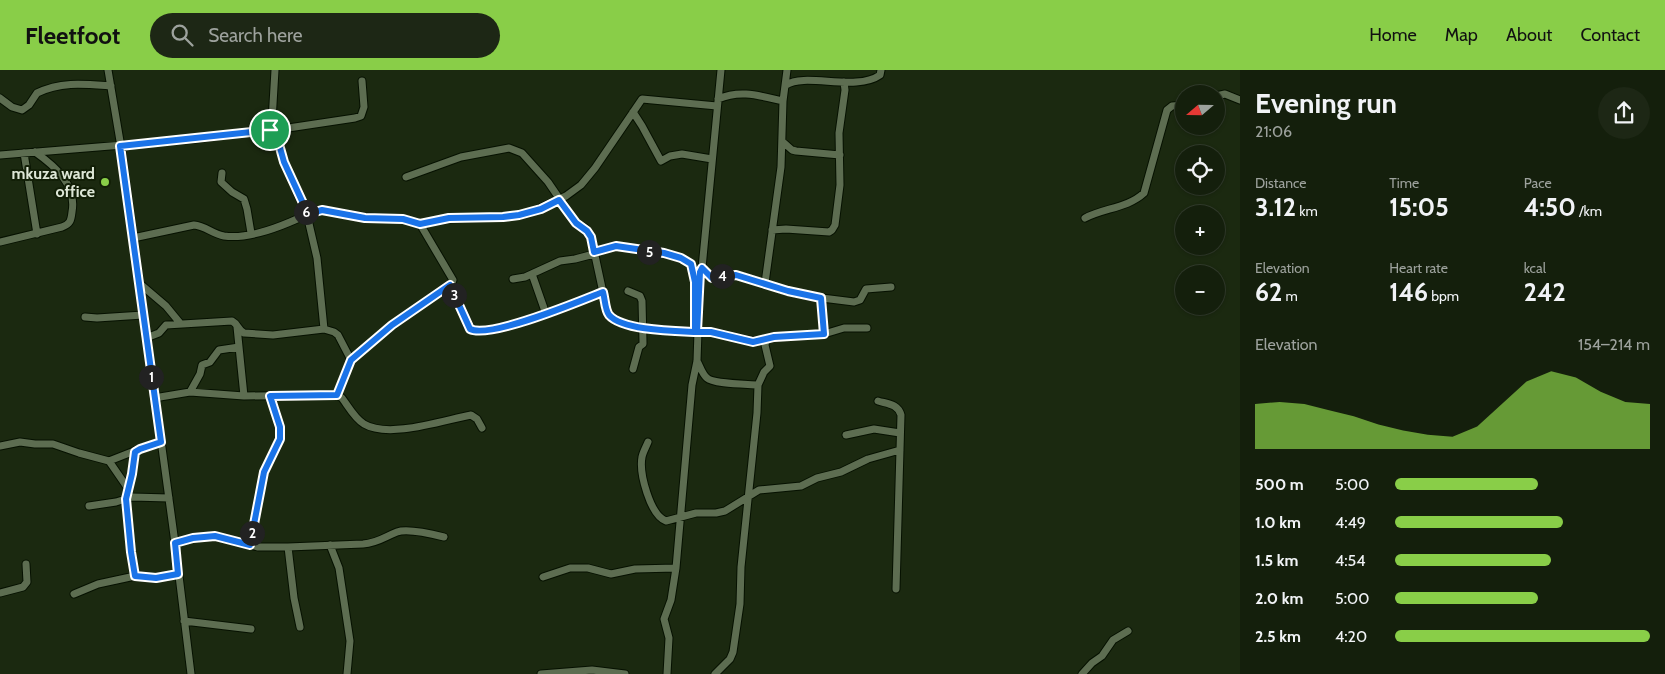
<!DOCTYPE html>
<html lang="en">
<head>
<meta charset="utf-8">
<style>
	body { margin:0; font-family:Cabin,sans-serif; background:#1d2715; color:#f1f3f6; height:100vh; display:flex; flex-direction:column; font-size:19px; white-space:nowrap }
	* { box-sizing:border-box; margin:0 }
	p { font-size:16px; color:#9da29d }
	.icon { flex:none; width:28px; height:28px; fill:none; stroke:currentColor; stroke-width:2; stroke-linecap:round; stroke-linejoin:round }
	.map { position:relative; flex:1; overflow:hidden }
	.panel { display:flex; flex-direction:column; background:#141f0c; width:425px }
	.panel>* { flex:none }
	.needle { width:32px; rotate:250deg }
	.tools { position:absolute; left:1175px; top:15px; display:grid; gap:10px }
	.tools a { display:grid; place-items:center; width:50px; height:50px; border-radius:50%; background:#141f0c; box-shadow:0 1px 4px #0004,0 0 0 1px #333d2d; font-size:25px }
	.pin { position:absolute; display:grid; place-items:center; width:42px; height:42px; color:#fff; margin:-21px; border:2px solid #fff; border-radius:50%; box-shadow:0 1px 5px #0007 }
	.km { position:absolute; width:25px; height:25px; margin:-12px; border-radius:50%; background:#222; color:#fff; font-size:14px; line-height:25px; text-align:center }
	.round { display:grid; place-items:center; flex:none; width:52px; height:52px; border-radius:26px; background:#1d2715 }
	.head { display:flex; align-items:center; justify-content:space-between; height:85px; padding:0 15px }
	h1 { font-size:28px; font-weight:800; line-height:38px }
	.figures { display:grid; grid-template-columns:repeat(3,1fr); gap:8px; height:85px; padding:5px 15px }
	.figures div { display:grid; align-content:center }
	.figures b { font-size:25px; font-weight:800 }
	.figures small { font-size:14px; font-weight:400 }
	.figures p { font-size:14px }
	.chart { height:140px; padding:10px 15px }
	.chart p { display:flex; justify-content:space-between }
	.chart svg { width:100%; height:90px; margin-top:5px; fill:#89ce48; opacity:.7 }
	ul { padding:0 15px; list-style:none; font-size:16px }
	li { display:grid; grid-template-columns:80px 60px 1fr; align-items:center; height:38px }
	li i { height:12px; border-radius:6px; background:#89ce48 }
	header { display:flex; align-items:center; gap:30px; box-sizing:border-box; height:70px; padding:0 25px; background:#89ce48; color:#111 }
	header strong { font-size:24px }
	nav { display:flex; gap:28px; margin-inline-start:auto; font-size:18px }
	.search { width:350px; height:45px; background:#1d2715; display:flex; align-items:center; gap:12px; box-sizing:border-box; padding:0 18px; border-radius:28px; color:#9da29d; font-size:19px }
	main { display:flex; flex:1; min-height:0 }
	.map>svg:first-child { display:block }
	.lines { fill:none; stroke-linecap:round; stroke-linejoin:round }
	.minor-casing { stroke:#061100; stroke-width:9 }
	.minor { stroke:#5d6d51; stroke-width:7 }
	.route-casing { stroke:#fff; stroke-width:10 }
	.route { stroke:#1a73e8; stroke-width:6 }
	.poi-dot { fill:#89ce48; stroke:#121f07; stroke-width:2 }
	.labels { text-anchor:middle; stroke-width:4; stroke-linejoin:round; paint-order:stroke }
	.poi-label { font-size:16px; font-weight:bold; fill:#dee7d7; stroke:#121f07; text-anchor:end }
</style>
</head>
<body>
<header>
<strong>Fleetfoot</strong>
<div class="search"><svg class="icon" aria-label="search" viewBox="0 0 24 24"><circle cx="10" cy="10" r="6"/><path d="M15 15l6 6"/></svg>Search here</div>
<nav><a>Home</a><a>Map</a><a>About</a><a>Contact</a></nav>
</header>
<main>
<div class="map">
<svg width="1240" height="604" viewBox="0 0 1240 604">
	<rect width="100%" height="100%" fill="#1b2910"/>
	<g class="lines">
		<g class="minor-casing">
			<path id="minor" d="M108,0L121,77L175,473L191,604
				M275,0L272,51L284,92L307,145L317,188L324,259
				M786,15C805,2 856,22 880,5L881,0
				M1216,26L1225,24L1240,30
				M0,28L12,37L22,40L29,35L37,23C61,11 85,14 111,16
				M718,29C741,19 760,26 783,31
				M633,42L642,56L661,91L670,86L682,84L712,89
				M783,72L792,80L796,81L840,85
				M24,83L37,164
				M0,85L196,69L245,62L275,60L355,48L361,46L364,37L362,11
				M222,103L221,112L232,122L244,129L247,139L251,163
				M406,107L461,87L509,78L522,83L548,112L576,153L585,158L591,167L607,241C620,265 686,260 710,262C731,264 744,273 766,270
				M1085,148C1104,138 1128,138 1144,123L1167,40L1172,36L1184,35
				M772,160L786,159L829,162L832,160L835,155L840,115L839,63L845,20L844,12
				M133,168L194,155C205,156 213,164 224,166C251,170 290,153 314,141L322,140L365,147L403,149L420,154L449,149L503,147L529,143L566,126L581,115L595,98L642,29L717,36
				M0,172L62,157C70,154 71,151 72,142C77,115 55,96 35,82
				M594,182L616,176L664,183L681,188L691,194L695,206V214
				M702,198L712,208L737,205L787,221L814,227L854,232L860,230L866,219L891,217
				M532,204L546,244
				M513,209L525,207L560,191L575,189L594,184
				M139,213L166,236L180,253
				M765,213L781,97L783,31L787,0
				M450,215L471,259C490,269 580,231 603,222
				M628,221L640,226L642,231L643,272V274L639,277L633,299
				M821,228L824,264
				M85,247L97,248L143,245
				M237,257L244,326
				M146,268L159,263L166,255L232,251C238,254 238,260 244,263L273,265L324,259L334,262L338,265L351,290
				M697,291C700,296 702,304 707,308C713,314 748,314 758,315
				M190,322L200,304L202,295L210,292L219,280L239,277
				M337,325L351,290L392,255L452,213L453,210L420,154
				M154,328L190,322L244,326L337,325L342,328C348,336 355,349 364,354C389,369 444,350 471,345L477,349L482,358
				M878,331C888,334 898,334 901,345L896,519
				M846,365L874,359L900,363
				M648,372C646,377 643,382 642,387C639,403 650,445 666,451L696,443H716L725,441L759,420L801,416L817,408L841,402L868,389L900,380
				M0,376L20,372L35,374H53L79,383L109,391L137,380
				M109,391L129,420
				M89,436L116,432L132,427L169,428
				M175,473L193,468L215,466L258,477H288L363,474C378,473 384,467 397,462C408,458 432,464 444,467
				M250,475L264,402C267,392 273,386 277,377C285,360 275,342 270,326
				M330,475L339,498L350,571L347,604
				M288,477L294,528L300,557
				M135,506L131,482L126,429L132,405L135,382L140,379L161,372
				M543,507L570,498H588L611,504L635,499L676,498
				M0,523L23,517L27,512L26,494
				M74,524L98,514L135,506L155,508L178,504
				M184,551L251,559
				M541,604L592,600L625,604
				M667,604L669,568L664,549L671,530L676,498L692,315L697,291L700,202L702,198L721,0
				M715,604L730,589L733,582L740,534L741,497L757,343L758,315L764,302L770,296L765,275L766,270L774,267L824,264L844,258H867
				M1082,604L1092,593L1102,586L1113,570L1128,561"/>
		</g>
		<use href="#minor" class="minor"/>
	</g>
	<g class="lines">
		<g class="route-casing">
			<path id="route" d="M270,60L120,76L161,372L140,379L135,382L132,404L126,429L131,482L135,506L156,508L178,504L175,473L193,468L215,466L250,475L264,402L280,369V357L270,326L337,325L351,290L392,255L450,215L470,259C490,269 580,231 603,222C605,229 605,240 609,245C623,261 677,261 697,262L700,202L702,198L712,208L736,205L788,221L821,228L824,264L774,267L753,272L711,262C706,262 701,262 695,262V212L691,194L681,188L664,183L616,176L594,182L591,167L587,161L576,153L559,130L541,139L519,145L503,147L449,148L420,154L403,149L365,148L322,140L308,144L284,92L275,60H270"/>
		</g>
		<use href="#route" class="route"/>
	</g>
	<circle class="poi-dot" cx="105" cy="112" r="5"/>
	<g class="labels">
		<g class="poi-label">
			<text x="95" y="109">mkuza ward<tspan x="95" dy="18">office</tspan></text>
		</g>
	</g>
</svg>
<div class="tools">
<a><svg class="needle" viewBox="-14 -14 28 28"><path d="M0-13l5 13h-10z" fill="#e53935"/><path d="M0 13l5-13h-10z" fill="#9da29d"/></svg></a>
<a><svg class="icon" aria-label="locate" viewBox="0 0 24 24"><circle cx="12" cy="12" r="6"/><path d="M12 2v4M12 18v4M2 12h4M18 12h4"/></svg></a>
<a>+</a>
<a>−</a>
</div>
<div class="pin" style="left:270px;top:60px;background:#1e9e55"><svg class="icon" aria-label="arrive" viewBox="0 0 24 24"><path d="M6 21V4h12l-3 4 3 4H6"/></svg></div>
<b class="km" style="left:151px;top:307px">1</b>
<b class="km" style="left:252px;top:463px">2</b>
<b class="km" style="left:454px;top:225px">3</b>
<b class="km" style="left:722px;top:206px">4</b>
<b class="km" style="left:649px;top:182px">5</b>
<b class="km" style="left:306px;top:142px">6</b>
</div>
<section class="panel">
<div class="head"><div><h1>Evening run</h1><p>21:06</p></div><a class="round"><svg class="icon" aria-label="share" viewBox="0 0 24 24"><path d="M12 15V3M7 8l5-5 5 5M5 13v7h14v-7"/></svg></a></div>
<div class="figures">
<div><p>Distance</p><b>3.12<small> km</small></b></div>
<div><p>Time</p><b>15:05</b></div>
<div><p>Pace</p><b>4:50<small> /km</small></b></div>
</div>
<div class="figures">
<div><p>Elevation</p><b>62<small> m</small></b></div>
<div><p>Heart rate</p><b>146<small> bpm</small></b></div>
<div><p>kcal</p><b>242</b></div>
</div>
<div class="chart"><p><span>Elevation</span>154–214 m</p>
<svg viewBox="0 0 160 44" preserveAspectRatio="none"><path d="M0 44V22L10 21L20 22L30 25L40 28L50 32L60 35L70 37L80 38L90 33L100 22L110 11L120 6L130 9L140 16L150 21L160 22V44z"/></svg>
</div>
<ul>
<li><b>500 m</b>5:00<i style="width:56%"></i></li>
<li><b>1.0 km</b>4:49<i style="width:66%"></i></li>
<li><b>1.5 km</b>4:54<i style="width:61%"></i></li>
<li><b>2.0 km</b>5:00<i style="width:56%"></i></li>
<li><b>2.5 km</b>4:20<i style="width:100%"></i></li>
</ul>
</section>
</main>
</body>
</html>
